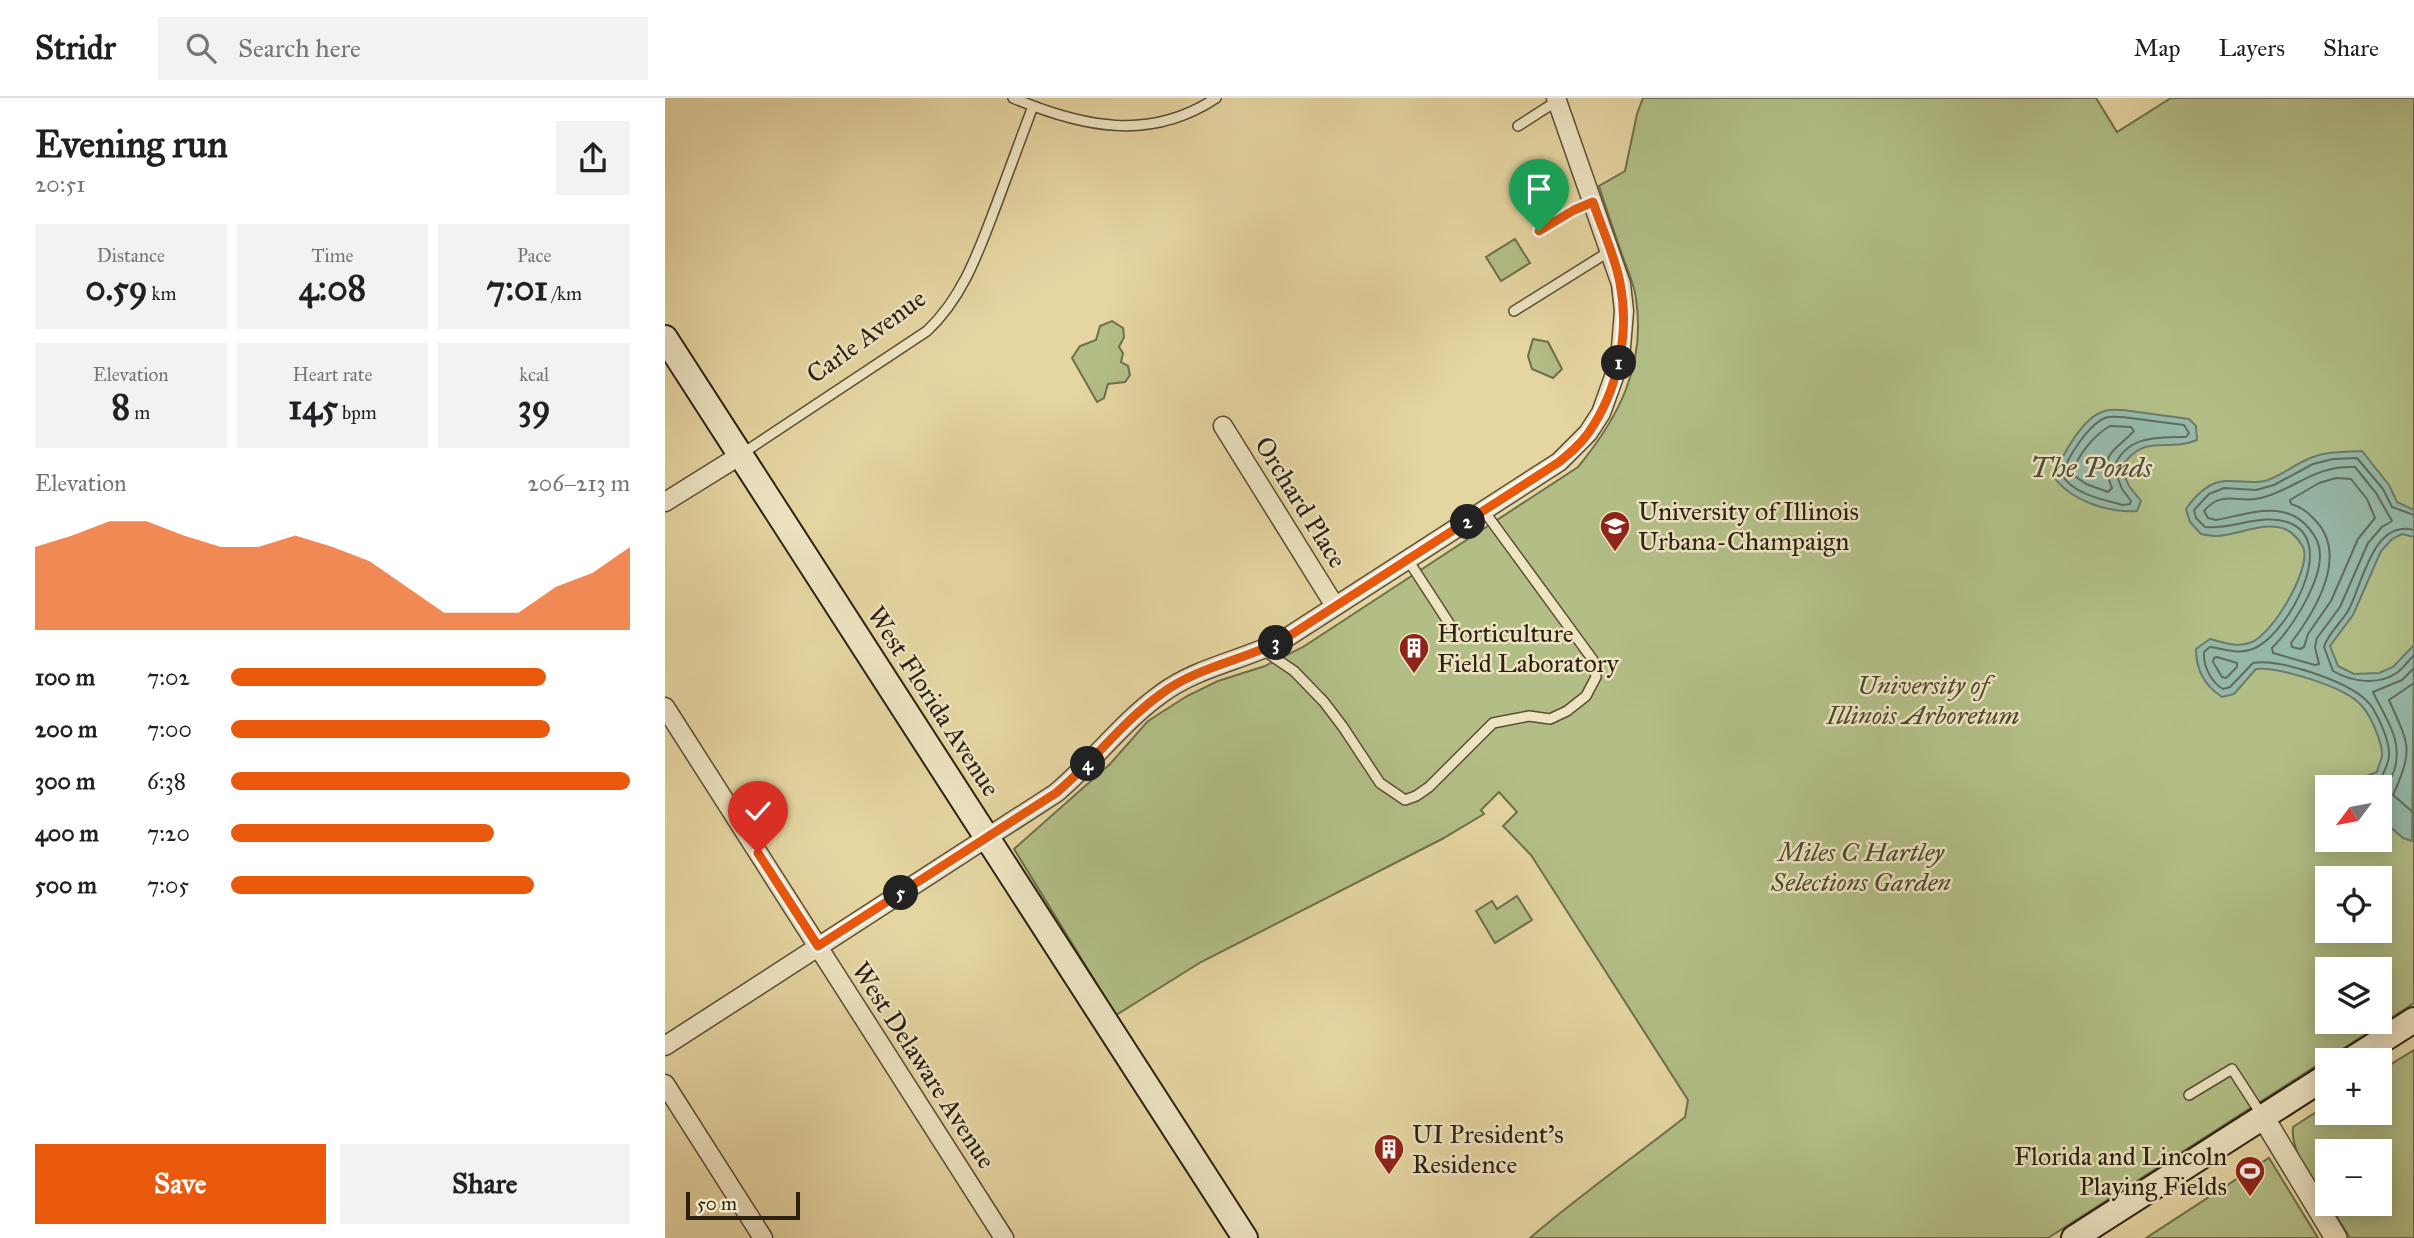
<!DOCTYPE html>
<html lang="en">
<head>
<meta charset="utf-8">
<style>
	body { margin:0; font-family:"IM FELL Great Primer",serif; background:#f2f2f2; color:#202124; height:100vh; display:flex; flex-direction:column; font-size:26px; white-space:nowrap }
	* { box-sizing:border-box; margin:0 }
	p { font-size:23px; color:#757577 }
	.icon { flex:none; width:38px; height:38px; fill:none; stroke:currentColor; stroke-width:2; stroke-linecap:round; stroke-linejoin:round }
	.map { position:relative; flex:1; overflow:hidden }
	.drawer { display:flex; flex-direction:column; background:#fff; width:665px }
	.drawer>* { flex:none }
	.needle { width:46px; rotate:238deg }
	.buttons { position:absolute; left:1650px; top:677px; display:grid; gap:14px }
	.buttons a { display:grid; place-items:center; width:77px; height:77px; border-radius:0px; background:#fff; box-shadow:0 4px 18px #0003; font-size:35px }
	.scale { position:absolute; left:21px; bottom:18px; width:114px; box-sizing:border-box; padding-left:7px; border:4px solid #2b2012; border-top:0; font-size:19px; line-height:24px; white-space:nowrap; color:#2b2012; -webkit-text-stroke:5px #eee4c2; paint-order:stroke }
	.pin { position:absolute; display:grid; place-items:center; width:60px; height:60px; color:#fff; margin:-72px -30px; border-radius:50% 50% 50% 0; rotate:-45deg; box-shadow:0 0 7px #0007 }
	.pin .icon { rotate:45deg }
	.km { position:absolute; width:35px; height:35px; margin:-18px; border-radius:50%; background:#222; color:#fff; font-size:19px; line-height:35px; text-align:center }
	.round { display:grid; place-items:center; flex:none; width:74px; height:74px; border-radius:0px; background:#f2f2f2 }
	.summary { display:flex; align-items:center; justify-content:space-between; height:119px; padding:0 35px }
	h1 { font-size:38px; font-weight:800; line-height:52px }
	.stats { display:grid; grid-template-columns:repeat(3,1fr); gap:10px; height:119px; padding:7px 35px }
	.stats div { display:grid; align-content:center; border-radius:0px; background:#f2f2f2; text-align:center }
	.stats b { font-size:35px; font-weight:800 }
	.stats small { font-size:19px; font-weight:400 }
	.stats p { font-size:19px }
	.chart { height:196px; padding:14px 35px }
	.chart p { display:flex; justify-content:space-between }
	.chart svg { width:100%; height:126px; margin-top:7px; fill:#ea580c; opacity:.7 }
	.button { display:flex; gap:14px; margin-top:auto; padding:14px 35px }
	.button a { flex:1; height:80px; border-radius:0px; background:#ea580c; color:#fff; font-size:28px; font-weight:800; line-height:80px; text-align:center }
	.button a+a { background:#f2f2f2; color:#202124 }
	ul { padding:0 35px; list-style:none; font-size:23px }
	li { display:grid; grid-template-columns:112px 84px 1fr; align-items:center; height:52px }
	li i { height:18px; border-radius:9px; background:#ea580c }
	header { display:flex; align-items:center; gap:42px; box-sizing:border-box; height:98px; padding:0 35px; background:#fff; border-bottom:2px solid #e0e0e0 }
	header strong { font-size:33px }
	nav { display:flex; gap:38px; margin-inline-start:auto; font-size:24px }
	.search { width:490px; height:63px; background:#f2f2f2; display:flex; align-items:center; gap:18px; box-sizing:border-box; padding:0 24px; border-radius:0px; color:#757577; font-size:26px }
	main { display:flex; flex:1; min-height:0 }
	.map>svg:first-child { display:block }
	.green { fill:#b2be86; stroke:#6e6f4c; stroke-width:2; fill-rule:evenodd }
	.water { fill:#96b8a8; stroke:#6b7b6c; stroke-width:2 }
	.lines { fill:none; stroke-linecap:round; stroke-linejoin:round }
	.shore { stroke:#606c5d; stroke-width:2 }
	.service-casing { stroke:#5a4d36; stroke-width:12 }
	.minor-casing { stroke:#5a4d36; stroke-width:21 }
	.tertiary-casing { stroke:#5a4d36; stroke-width:24 }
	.secondary-casing { stroke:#2b2012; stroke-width:28 }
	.service { stroke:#eee4c2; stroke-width:9 }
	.minor { stroke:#eee4c2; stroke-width:18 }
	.tertiary { stroke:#eee4c2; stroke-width:21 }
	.secondary { stroke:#eee4c2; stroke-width:24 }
	.route-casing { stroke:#fff; stroke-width:14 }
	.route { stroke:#ea580c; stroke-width:9 }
	.labels { text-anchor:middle; stroke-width:5; stroke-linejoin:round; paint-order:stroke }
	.street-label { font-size:26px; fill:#2b2012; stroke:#eee4c2 }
	.poi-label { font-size:26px; fill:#2b2012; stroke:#eee4c2; text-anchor:start }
	.park-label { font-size:26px; font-style:italic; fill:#4d482f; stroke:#eee4c2 }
	.water-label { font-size:28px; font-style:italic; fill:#4b4e3f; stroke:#eee4c2 }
</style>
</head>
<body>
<header>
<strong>Stridr</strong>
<div class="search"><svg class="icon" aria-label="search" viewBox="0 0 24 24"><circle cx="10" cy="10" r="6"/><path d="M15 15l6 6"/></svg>Search here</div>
<nav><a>Map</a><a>Layers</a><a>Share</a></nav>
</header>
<main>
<section class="drawer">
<div class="summary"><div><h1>Evening run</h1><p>20:51</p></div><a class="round"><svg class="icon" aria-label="share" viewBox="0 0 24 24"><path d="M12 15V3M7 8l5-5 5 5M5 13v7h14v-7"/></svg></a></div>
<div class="stats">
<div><p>Distance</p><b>0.59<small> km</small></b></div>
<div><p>Time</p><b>4:08</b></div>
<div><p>Pace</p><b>7:01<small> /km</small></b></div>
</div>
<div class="stats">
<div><p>Elevation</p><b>8<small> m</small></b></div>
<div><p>Heart rate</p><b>145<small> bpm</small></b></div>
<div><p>kcal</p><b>39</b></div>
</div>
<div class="chart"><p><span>Elevation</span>206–213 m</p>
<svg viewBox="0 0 160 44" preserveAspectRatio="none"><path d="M0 44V15L10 11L20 6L30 6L40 11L50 15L60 15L70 11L80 15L90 20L100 29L110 38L120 38L130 38L140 29L150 24L160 15V44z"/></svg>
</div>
<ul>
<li><b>100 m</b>7:02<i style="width:79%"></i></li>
<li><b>200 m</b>7:00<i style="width:80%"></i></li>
<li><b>300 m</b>6:38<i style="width:100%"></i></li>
<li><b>400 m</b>7:20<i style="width:66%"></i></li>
<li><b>500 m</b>7:05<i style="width:76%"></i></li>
</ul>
<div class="button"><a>Save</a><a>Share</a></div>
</section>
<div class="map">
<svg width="1749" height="1140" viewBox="0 0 1749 1140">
	<rect width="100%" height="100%" fill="#e5d5a1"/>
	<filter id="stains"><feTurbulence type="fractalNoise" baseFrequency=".00286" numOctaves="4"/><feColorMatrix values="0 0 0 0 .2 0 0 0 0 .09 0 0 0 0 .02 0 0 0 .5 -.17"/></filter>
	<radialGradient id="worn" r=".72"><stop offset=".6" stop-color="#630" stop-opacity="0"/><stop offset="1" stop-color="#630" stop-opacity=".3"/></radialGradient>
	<path class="green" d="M978,0H1431L1452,34L1506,0H1749V905L1383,1140H865C915,1097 968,1060 1020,1019L1023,1002L866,757L838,728L852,714L834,694L816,712L819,716L777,741L536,864L451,917L349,751L445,666L483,623L522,598L553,583L600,568L638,549L913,369C954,319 981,267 971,201C970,189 964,176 960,165C951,139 942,114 934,88L960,73L972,16ZM1662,690H1715V742H1662ZM1662,780H1715V833H1662ZM1662,872H1715V924H1662Z
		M850,141L865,165L836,183L821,159Z
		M447,223L458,230L459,239L454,249L458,255L456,264L463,268L465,277L460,284L443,286L439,300L432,304L407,260L415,248L431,242L435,228Z
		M868,241L883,244L897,271L888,280L867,271L863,258Z
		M852,798L867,822L830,845L811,813L827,803L832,811Z
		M1749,952V1140H1685L1664,1106H1715V1054H1662V1103C1649,1081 1625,1055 1628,1029L1662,1007V1015H1715V973Z
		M1604,1060L1653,1140H1481Z"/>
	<path class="water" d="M1458,312L1524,321L1531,328L1532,342C1501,355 1478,334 1456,370L1464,388L1476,403L1472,413C1444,415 1406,403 1389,379C1396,359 1418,318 1440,313C1445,311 1452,312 1458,312Z
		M1697,353L1724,387L1732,404L1749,412V439L1737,436L1727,441L1716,453L1688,517L1665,548L1673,568L1689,576L1714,575L1728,569L1749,547L1747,743L1738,740L1715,720V690L1691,689L1693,681L1712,674C1713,669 1716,663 1717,658C1718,646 1706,618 1697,608C1681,589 1615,569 1591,571L1569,596L1557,599C1540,588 1531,571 1531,551L1545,541C1560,545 1573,550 1587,544C1608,535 1644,474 1639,452C1637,445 1628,435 1622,432C1601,422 1574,437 1552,438C1547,438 1541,437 1536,436L1525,424L1521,411C1530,398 1543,384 1560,383C1576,382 1588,387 1603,382C1617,377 1629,367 1643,361C1660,353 1679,354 1697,353Z"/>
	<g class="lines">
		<path class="shore" d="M1457,319L1519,327L1524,335L1521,339C1491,339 1460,338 1449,370L1457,391L1466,403L1465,406L1458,407C1438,402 1408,396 1397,377C1402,360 1423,327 1440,320C1445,318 1452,319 1457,319Z
			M1445,328L1466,329L1469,333C1448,355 1433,356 1447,390L1443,394L1421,386L1407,376C1412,358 1429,337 1445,328Z
			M1690,369L1711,395L1727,423L1717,429L1703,445L1675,509L1652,540L1650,549L1654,566L1650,567L1608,555L1607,550C1627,530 1661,478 1654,449C1652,439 1646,432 1640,426C1632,418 1622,414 1611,413C1592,411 1569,419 1551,422L1543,420L1539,413C1558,391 1573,406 1596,400C1631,391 1649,367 1690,369Z
			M1671,380L1686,381L1702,401L1710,420L1693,441L1666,503L1643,536L1639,549L1635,551L1627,549L1626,545C1651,512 1685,456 1649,421C1642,413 1636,409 1626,406L1625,402L1654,385Z
			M1749,432C1708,421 1698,485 1683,513C1676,525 1663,535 1659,549L1668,573C1687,584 1714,588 1733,574C1739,569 1744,562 1749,557
			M1552,559L1572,565V569L1561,580L1557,579L1548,564L1549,560Z
			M1749,585L1724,602C1744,647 1749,650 1728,697L1749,715
			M1698,690L1700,686L1717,678C1720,672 1724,664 1724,657C1725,643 1711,611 1701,602C1681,583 1614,560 1588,565L1565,589L1558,591C1546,584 1538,568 1539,554L1545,549C1562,551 1575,558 1592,549C1623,533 1673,445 1625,425C1598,414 1567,432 1540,429L1531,420L1529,412L1544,396L1559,390L1591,392L1609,387L1648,366L1668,361L1692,360L1718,391L1727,409L1749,417
			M1715,690C1723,686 1726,681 1729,673C1739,642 1720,620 1708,594L1737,582L1749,570"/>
		<g class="service-casing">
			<path id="service" d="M348,0C417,29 485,44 551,0
				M853,28L892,3
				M874,133L909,112L928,104
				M849,213L945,153
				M75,357L262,233C299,198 314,152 332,105C344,73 356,41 368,8
				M743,462L793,539
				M598,552L629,573L659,604L678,629L715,685L740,702L751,698L764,689L828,625L864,618L885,621L902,613L921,598L931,579L928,562L819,413
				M1524,997L1567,971L1598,1019"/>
		</g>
		<g class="minor-casing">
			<path id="minor" d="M558,328L670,508
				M0,404L74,358
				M0,609L339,1140
				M0,948L391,695C428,664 457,624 496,596C532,569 579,562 618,542L894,364L923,335L936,315L955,262L959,213L956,186L891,0
				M0,986L98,1140"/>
		</g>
		<g class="tertiary-casing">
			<path id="tertiary" d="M1598,1019L1671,1140"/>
		</g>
		<g class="secondary-casing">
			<path id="secondary" d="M0,240L580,1140
				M1686,962L1749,922
				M1409,1140L1662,978"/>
		</g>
		<use href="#service" class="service"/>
		<use href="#minor" class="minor"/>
		<use href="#tertiary" class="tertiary"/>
		<use href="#secondary" class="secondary"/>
	</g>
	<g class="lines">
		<g class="route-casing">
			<path id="route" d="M93,755L153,848L391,695C428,664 457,624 496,596C532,569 579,562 618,542L894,364C905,355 916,346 924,334C953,292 965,236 955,185C950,158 937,131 928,104L909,112L874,133"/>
		</g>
		<use href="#route" class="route"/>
	</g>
	<defs>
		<g id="university-pin" transform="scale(1.575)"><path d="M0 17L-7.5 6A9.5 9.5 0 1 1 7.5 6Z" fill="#8f2418" stroke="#eee4c2"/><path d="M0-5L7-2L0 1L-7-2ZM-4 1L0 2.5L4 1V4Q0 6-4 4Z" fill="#fff"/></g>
		<g id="building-pin" transform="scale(1.575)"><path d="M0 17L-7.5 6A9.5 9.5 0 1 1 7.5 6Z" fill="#8f2418" stroke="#eee4c2"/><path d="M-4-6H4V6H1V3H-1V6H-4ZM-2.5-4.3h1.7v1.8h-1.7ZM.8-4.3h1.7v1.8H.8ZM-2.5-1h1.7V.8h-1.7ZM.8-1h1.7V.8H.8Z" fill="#fff"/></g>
		<g id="stadium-pin" transform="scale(1.575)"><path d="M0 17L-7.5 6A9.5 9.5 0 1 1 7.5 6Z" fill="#8f2418" stroke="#eee4c2"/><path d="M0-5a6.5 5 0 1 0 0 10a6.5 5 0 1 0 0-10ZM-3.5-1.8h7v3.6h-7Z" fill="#fff"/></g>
	</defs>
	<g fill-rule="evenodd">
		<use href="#university-pin" x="950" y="428"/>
		<use href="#building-pin" x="749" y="550"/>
		<use href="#building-pin" x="724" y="1051"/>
		<use href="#stadium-pin" x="1585" y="1073"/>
	</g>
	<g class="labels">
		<g class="street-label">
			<text transform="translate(201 238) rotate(-36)" y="9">Carle Avenue</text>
			<text transform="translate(636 404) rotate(58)" y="9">Orchard Place</text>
			<text transform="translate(269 603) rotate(57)" y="9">West Florida Avenue</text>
			<text transform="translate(259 967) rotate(57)" y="9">West Delaware Avenue</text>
		</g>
		<g class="poi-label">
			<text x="973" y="422">University of Illinois<tspan x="973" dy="30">Urbana-Champaign</tspan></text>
			<text x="772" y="544">Horticulture<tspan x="772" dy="30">Field Laboratory</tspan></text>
			<text x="747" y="1045">UI President's<tspan x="747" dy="30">Residence</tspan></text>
			<text x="1562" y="1067" text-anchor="end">Florida and Lincoln<tspan x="1562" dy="30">Playing Fields</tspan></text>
		</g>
		<g class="park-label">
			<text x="1258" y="596">University of<tspan x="1258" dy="30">Illinois Arboretum</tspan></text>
			<text x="1196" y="763">Miles C Hartley<tspan x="1196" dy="30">Selections Garden</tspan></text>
		</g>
		<g class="water-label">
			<text x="1426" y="379">The Ponds</text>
		</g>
	</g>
	<rect width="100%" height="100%" filter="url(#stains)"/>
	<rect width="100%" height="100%" fill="url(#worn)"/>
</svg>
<div class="buttons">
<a><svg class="needle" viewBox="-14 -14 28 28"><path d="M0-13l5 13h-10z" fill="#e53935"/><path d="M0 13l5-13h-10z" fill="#757577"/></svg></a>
<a><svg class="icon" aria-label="locate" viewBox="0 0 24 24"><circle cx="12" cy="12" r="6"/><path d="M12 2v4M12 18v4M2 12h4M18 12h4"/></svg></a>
<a><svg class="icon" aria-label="layers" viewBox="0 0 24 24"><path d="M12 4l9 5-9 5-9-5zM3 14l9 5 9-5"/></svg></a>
<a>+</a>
<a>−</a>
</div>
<div class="scale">50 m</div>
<div class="pin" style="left:874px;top:133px;background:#1e9e55"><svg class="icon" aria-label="arrive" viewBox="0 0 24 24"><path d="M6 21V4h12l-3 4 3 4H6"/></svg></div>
<div class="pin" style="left:93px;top:755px;background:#d93025"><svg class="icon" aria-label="check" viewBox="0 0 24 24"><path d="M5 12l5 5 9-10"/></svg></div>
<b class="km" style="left:954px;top:265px">1</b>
<b class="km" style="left:803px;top:424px">2</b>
<b class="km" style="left:611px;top:545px">3</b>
<b class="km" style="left:423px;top:666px">4</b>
<b class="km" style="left:236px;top:795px">5</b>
</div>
</main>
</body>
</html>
